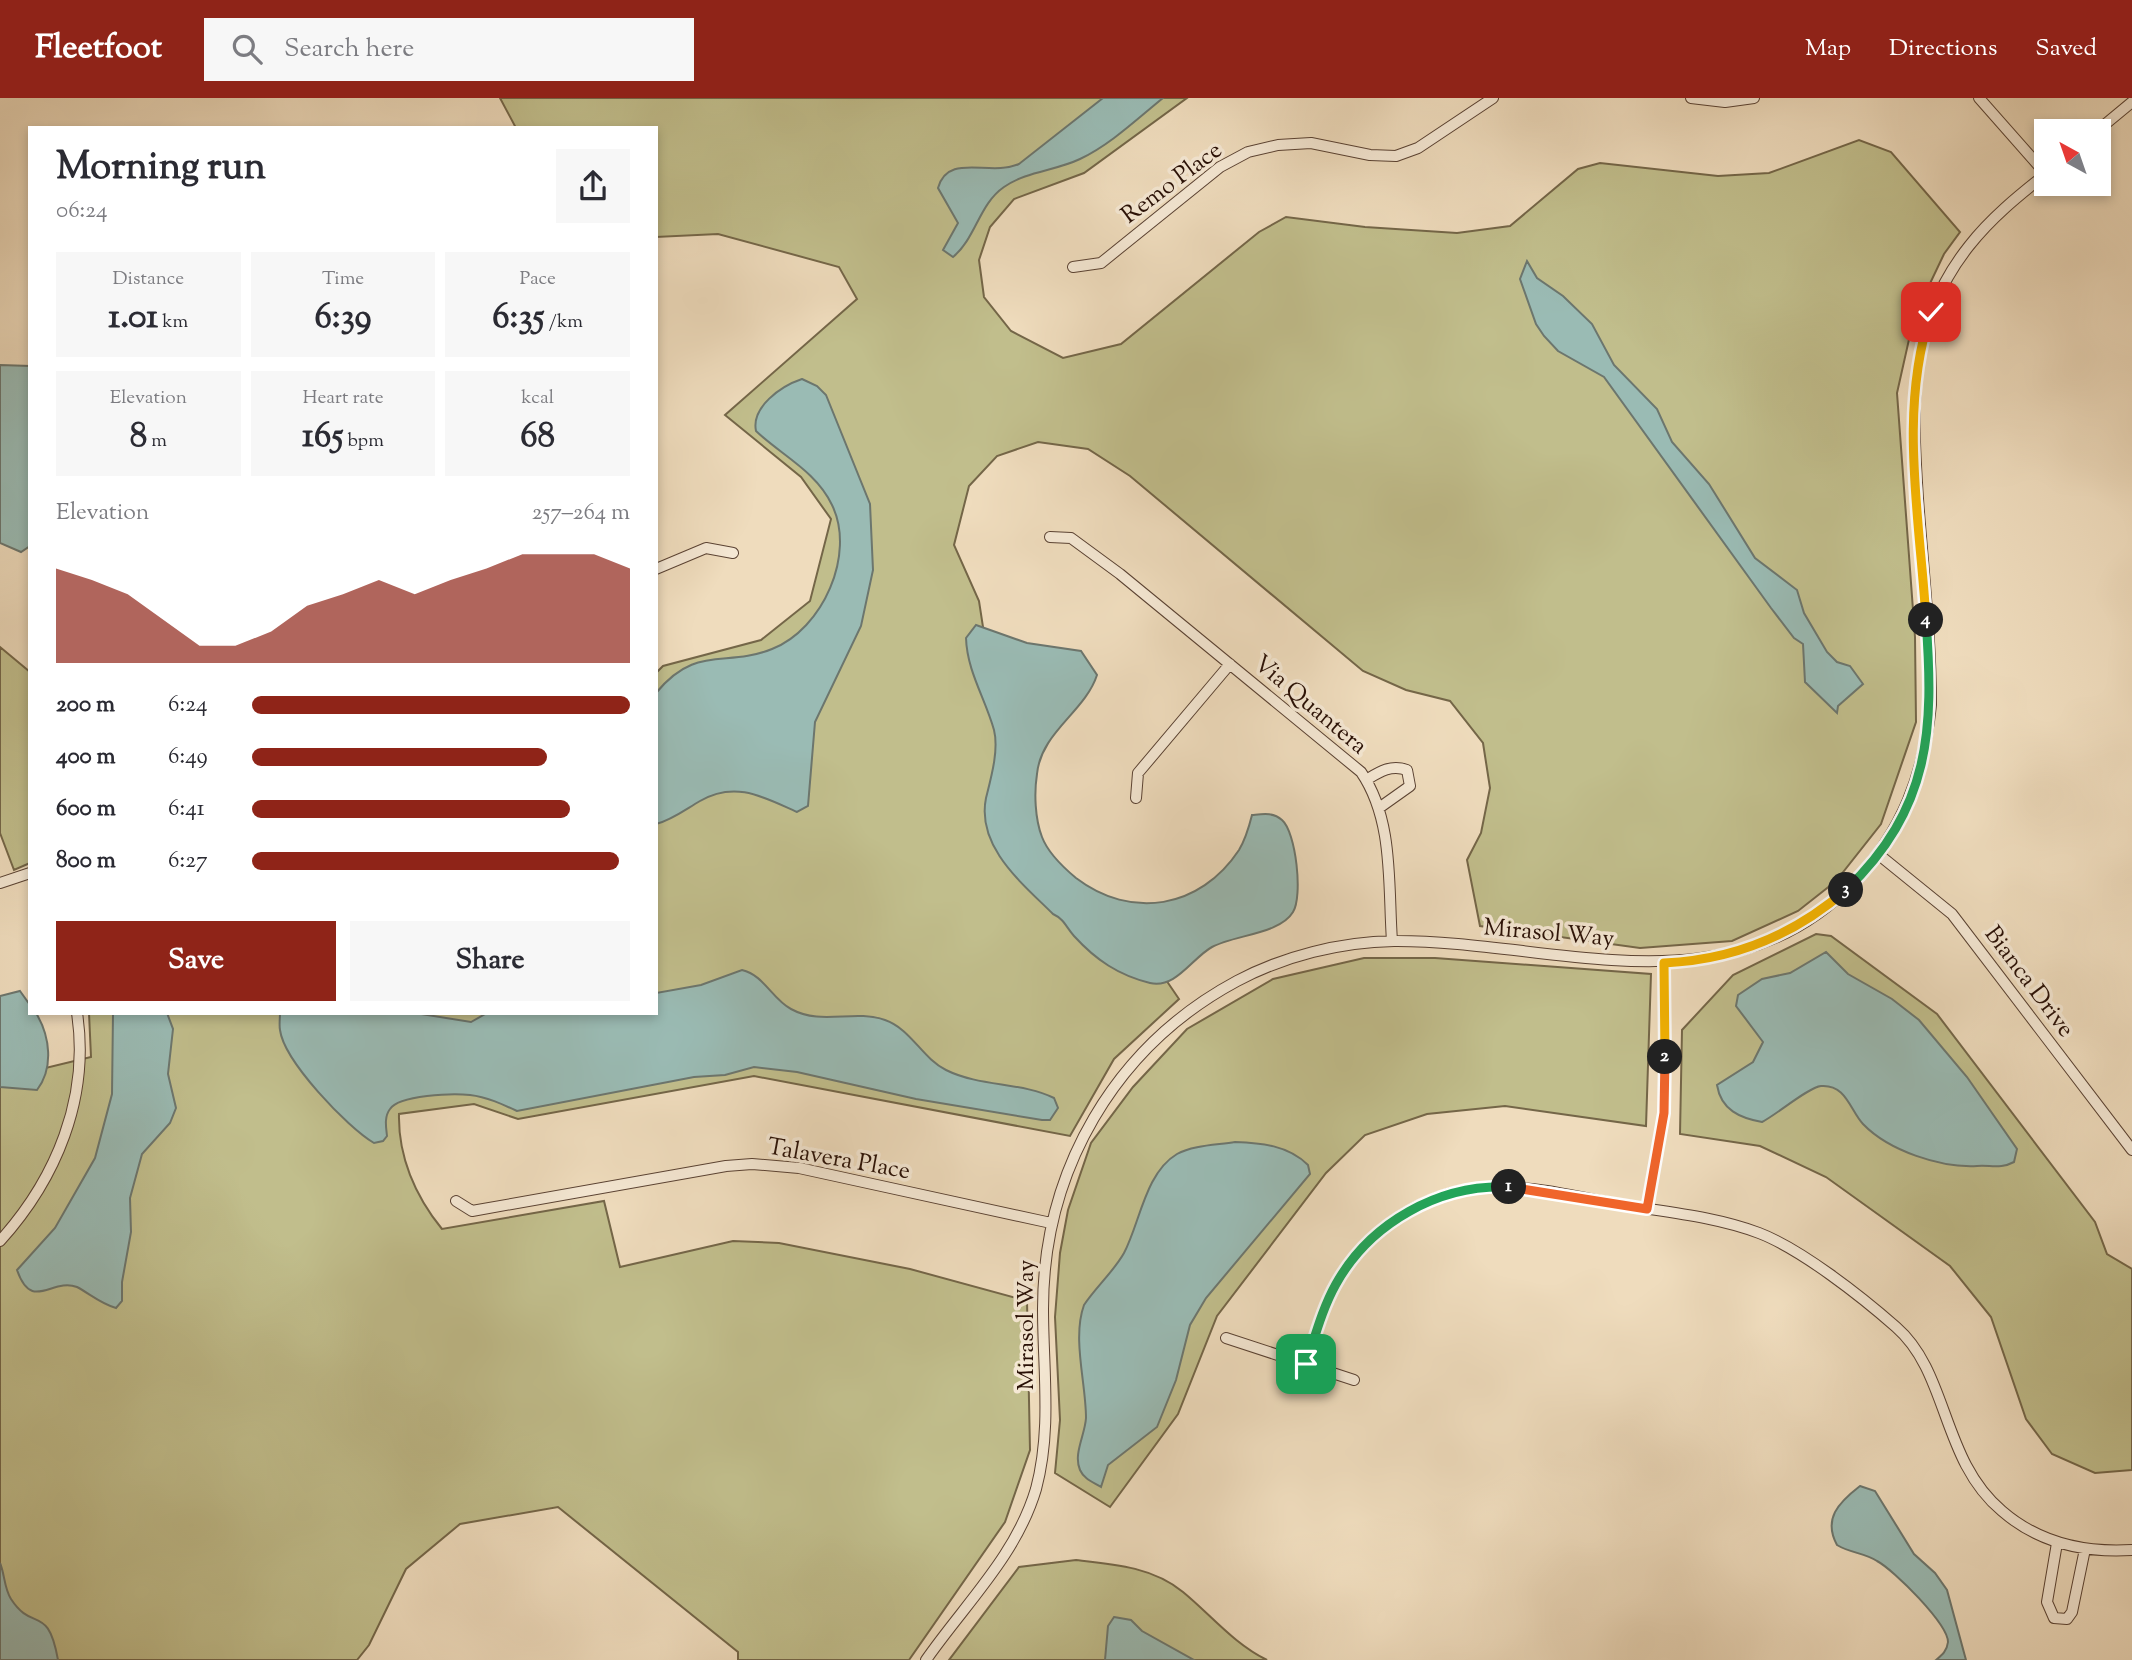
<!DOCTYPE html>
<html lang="en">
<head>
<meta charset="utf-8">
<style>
	body { margin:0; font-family:"Sorts Mill Goudy",serif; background:#f7f7f7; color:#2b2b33; height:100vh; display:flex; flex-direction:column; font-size:26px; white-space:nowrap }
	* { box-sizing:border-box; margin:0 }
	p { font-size:23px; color:#7c7c81 }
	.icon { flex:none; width:38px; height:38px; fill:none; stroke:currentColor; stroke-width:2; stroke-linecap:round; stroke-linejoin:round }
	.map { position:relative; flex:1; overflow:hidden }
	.sheet { position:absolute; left:28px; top:28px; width:630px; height:889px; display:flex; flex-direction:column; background:#fff; border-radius:0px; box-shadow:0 4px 10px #0003 }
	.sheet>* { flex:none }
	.needle { width:46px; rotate:320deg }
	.tools { position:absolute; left:2034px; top:21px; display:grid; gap:14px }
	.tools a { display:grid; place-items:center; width:77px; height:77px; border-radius:0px; background:#fff; box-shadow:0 4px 10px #0003; font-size:35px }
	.pin { position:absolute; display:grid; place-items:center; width:60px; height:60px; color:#fff; margin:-30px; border-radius:14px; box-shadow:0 4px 10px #0006 }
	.km { position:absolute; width:35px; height:35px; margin:-18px; border-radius:50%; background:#222; color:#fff; font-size:19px; line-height:35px; text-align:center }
	.round { display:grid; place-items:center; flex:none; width:74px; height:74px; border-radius:0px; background:#f7f7f7 }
	.headline { display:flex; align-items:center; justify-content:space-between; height:119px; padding:0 28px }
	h1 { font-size:38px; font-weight:700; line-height:52px }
	.metrics { display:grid; grid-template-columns:repeat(3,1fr); gap:10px; height:119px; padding:7px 28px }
	.metrics div { display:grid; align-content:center; border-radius:0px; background:#f7f7f7; text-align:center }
	.metrics b { font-size:35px; font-weight:700 }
	.metrics small { font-size:19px; font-weight:400 }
	.metrics p { font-size:19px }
	.chart { height:196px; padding:14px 28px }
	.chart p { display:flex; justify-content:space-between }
	.chart svg { width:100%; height:126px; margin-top:7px; fill:#8f2418; opacity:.7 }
	.primary-button { display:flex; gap:14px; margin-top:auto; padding:14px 28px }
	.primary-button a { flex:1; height:80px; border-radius:0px; background:#8f2418; color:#fff; font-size:28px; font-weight:700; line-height:80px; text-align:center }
	.primary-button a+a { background:#f7f7f7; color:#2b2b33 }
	ul { padding:0 28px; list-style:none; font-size:23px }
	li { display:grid; grid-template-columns:112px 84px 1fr; align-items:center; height:52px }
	li i { height:18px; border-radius:9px; background:#8f2418 }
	header { display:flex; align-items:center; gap:42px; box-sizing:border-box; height:98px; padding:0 35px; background:#8f2418; color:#fff }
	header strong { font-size:33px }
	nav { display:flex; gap:38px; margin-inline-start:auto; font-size:24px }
	.search { width:490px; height:63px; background:#f7f7f7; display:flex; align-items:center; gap:18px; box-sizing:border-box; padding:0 24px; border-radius:0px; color:#7c7c81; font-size:26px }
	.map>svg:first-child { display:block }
	.green { fill:#c1be8c; stroke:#746648; stroke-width:2 }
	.water { fill:#9abbb4; stroke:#6c766e; stroke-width:2 }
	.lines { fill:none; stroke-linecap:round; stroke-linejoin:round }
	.minor-casing { stroke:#5a4233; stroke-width:12 }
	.minor { stroke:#f5e8d4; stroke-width:10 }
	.split-1-casing { stroke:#fff; stroke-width:14 }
	.split-2-casing { stroke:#fff; stroke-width:14 }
	.split-3-casing { stroke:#fff; stroke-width:14 }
	.split-4-casing { stroke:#fff; stroke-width:14 }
	.split-5-casing { stroke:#fff; stroke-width:14 }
	.split-1 { stroke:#22a559; stroke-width:9 }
	.split-2 { stroke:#f0652b; stroke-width:9 }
	.split-3 { stroke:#f5b400; stroke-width:9 }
	.split-4 { stroke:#22a559; stroke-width:9 }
	.split-5 { stroke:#f5b400; stroke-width:9 }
	.labels { text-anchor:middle; stroke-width:7; stroke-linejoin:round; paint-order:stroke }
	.street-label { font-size:24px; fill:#280f05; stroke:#f5e8d4 }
</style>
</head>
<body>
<header>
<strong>Fleetfoot</strong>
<div class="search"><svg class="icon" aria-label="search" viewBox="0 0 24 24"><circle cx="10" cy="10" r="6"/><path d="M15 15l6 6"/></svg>Search here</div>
<nav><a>Map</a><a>Directions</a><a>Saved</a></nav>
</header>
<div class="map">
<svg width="2132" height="1562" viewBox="0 0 2132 1562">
	<rect width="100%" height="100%" fill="#efdcbd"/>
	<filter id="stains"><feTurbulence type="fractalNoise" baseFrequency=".00286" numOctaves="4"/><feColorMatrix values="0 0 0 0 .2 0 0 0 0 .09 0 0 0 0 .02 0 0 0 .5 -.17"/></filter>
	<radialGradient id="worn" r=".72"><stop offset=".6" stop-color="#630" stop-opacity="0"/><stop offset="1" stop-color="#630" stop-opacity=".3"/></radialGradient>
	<path class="green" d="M500,0H1187L1084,75L1014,101L990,129L979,162L984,199L1011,233L1063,260L1121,246L1259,134L1286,119L1365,129L1457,135L1510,128L1578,71L1600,65L1718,78L1769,75L1859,42L1891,54L1960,134L1944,156L1914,219L1897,295L1915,539L1916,624L1881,726L1836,783L1798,813L1732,843L1640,850L1480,828L1467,762L1481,735L1490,690L1483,645L1450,603L1406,592L1363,573L1130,378L1088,351L1038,344L997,358L969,388L954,447L979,503L1010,704L1065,795L1149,857L1179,901L1114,961L1070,1038L754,978L518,1021L474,1006L399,1016C398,1058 415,1098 442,1131L604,1103L620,1169L733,1143L779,1145L910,1171L1027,1203L1030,1352L1005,1424L909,1562H738V1554L558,1409L460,1426L406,1471L369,1547L357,1562H0V981L91,959L89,915H656V575L663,568L761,542L810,503L831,421L801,379L725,317L857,201L839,169L718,136L656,139V30H516Z
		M0,549L30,574V765L14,772L0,735Z
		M1816,836L1831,838L1937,916L2095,1124L2107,1156L2132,1171V1372L2095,1375L2052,1356L2026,1321L1991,1219L1950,1168L1826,1079L1760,1048L1680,1036L1682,932L1733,877Z
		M1364,860H1435L1651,876L1646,1028L1505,1008L1427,1016L1365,1037L1326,1075L1217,1218L1178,1316L1110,1409L1055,1375L1060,1322L1055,1219L1060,1155L1068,1112L1091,1045L1133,989L1187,931L1273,881Z
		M1076,1462C1113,1466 1153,1469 1183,1494C1211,1517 1234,1546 1267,1562H949L1019,1469Z"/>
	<path class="water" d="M1103,0H1163C1137,21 1110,47 1080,61C1055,73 1027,73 1004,89C979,106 976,140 953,159L943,152L958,125L938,90C948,54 989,79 1019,66Z
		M1527,163L1537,180L1563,198L1592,226L1614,267L1657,311L1672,344L1709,386L1755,460L1797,492L1804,515L1827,554L1837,564L1850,568L1863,586L1838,608L1837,615L1805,584L1803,546L1794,540L1771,510L1604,279L1558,253L1544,238L1536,226L1520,181Z
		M0,267L30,268V448L21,454L0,445Z
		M802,281L817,288L826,297L870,406L873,472L861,528L815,624L808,708L797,714C765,700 736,682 700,703C686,711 672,722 656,726V595C696,546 725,570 772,551C823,531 856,456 832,407C816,373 781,357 756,333C751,309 781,288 802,281Z
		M976,527L1027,545L1081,553L1097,577C1085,614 1041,634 1037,676C1034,695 1035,721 1042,739C1048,755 1064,770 1076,780C1131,822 1200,811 1239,752C1245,742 1249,729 1252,717C1263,716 1273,714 1282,722C1296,734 1303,798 1293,814C1280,836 1234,837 1212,849C1192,860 1176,891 1150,885C1118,877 1096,862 1074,838C1066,829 1064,821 1053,816C1023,786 976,749 986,700C991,680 999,652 994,632C985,600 967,573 966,540Z
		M1826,854L1848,876L1892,901L1919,922L1967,979L2017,1051L2014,1064C2001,1071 1991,1067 1977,1068C1941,1070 1889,1053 1863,1026C1850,1012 1846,986 1821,988C1809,989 1776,1017 1762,1024C1740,1020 1721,1012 1717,987L1753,964L1763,944L1736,908L1738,897L1762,881L1790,875Z
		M742,872C764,877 772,901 791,911C822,928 853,911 885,922C911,931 922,960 946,972C980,989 1022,984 1054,1000L1058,1010L1050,1022H1042L916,1001L797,974L754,969L725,977L694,979L517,1013C502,1006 487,999 470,997C453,995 399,997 390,1011C384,1019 386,1029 387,1038L383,1043L374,1045C347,1029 284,963 280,932C279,927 280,920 280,915H415L471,924L487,915H656V895L701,887Z
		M20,893L30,907V915H36C50,938 54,970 37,992L0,989V898Z
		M113,915H167L173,931L168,976L176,1010L170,1025L142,1056L130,1100L131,1134L122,1184V1203L116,1210C101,1206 90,1196 77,1189C52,1179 32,1215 17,1172L55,1130L95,1060L112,996Z
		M1235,1044C1261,1045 1288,1047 1308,1067L1310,1076L1206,1200L1190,1227L1176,1282L1157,1329L1108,1367L1101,1389C1093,1384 1084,1381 1080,1372C1073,1356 1085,1337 1086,1320C1086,1285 1072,1240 1084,1207C1096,1189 1114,1173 1124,1155C1140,1125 1145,1075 1177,1056C1193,1047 1217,1047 1235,1044Z
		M1860,1388L1875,1393L1914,1456L1935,1475L1947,1492L1966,1562H1936C1942,1557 1947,1553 1948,1544C1948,1526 1894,1472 1877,1463C1865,1455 1850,1455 1837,1447C1823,1421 1838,1405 1860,1388Z
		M0,1465C5,1477 4,1490 11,1501C33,1535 48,1505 58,1562H0Z
		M1114,1519L1131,1522L1142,1533L1194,1562H1105L1108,1528Z"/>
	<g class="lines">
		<g class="minor-casing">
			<path id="minor" d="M1691,0L1725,4L1754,0
				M2097,33L2132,4
				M1073,169L1101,165L1220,69L1248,54L1278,47L1311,45L1370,57L1396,58L1418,50L1493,0
				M1050,439L1071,440L1120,476L1361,674C1394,722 1388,787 1392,843
				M656,471L706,450L733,455
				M1366,682C1379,674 1391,666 1407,672L1410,688L1379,710
				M1136,700L1138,675L1230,566
				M1878,756L1952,816L2132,1052
				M0,785L30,775
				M456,1103L472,1113L726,1068L752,1066L799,1070L1051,1125
				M1647,1111L1664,1015V865
				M0,1143C56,1081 90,1000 77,915
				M1226,1240L1354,1282
				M1306,1266C1315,1239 1322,1211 1336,1186C1368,1128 1433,1088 1500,1089C1539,1089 1578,1099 1617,1106C1664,1114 1714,1118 1759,1135C1801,1151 1862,1199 1896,1229C1949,1275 1941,1362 2002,1413C2039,1445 2084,1455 2132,1452
				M2057,1445L2047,1504L2054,1520L2067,1521L2072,1514L2085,1451
				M926,1562C965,1506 1016,1458 1036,1391C1052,1331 1043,1272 1043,1211C1043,1073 1114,949 1237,883C1284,858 1340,844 1394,843C1551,842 1728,917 1854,784C1902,734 1924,675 1931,607C1931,539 1923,469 1918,401C1912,308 1907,226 1969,148C1991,120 2018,98 2046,76L1979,0"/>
		</g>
		<use href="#minor" class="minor"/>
	</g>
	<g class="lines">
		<g class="split-1-casing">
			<path id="split-1" d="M1306,1266C1315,1239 1322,1211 1336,1186C1370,1125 1439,1086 1509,1089"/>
		</g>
		<g class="split-2-casing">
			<path id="split-2" d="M1509,1089L1647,1111L1664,1015L1665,959"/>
		</g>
		<g class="split-3-casing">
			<path id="split-3" d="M1665,959L1664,865C1734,862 1793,838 1846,792"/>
		</g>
		<g class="split-4-casing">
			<path id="split-4" d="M1846,792C1931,710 1934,632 1926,522"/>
		</g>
		<g class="split-5-casing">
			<path id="split-5" d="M1926,522C1920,420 1898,313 1931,214"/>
		</g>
		<use href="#split-1" class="split-1"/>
		<use href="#split-2" class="split-2"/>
		<use href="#split-3" class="split-3"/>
		<use href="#split-4" class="split-4"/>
		<use href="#split-5" class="split-5"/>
	</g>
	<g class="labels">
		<g class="street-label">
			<text transform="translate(1171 84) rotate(-37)" y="8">Remo Place</text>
			<text transform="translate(1311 606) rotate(40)" y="8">Via Quantera</text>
			<text transform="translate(1549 834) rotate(5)" y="8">Mirasol Way</text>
			<text transform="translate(2030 883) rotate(53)" y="8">Bianca Drive</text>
			<text transform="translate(839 1060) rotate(10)" y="8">Talavera Place</text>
			<text transform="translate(1025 1227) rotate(-90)" y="8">Mirasol Way</text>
		</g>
	</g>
	<rect width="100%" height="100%" filter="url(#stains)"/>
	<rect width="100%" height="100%" fill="url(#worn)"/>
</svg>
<div class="tools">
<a><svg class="needle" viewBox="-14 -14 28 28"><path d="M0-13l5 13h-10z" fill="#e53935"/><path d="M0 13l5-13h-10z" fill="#7c7c81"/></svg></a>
</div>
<div class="pin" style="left:1306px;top:1266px;background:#1e9e55"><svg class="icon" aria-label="arrive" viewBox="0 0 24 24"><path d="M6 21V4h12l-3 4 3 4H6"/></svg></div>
<div class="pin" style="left:1931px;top:214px;background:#d93025"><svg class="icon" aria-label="check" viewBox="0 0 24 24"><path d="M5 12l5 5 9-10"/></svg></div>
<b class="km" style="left:1509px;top:1089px">1</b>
<b class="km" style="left:1665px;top:959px">2</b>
<b class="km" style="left:1846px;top:792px">3</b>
<b class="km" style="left:1926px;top:522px">4</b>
<section class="sheet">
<div class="headline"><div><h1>Morning run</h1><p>06:24</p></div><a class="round"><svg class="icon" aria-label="share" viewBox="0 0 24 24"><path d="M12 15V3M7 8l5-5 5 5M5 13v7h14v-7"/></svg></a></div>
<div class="metrics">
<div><p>Distance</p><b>1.01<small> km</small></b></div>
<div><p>Time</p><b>6:39</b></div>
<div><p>Pace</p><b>6:35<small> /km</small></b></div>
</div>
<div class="metrics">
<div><p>Elevation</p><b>8<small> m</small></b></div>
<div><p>Heart rate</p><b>165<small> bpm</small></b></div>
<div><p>kcal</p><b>68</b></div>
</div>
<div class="chart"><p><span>Elevation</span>257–264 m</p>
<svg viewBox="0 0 160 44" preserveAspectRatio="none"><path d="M0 44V11L10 15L20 20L30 29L40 38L50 38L60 33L70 24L80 20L90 15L100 20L110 15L120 11L130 6L140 6L150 6L160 11V44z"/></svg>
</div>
<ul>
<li><b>200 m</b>6:24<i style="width:100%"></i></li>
<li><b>400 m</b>6:49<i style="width:78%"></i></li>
<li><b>600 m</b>6:41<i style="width:84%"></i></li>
<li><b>800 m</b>6:27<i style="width:97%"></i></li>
</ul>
<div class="primary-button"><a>Save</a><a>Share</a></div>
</section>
</div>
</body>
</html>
